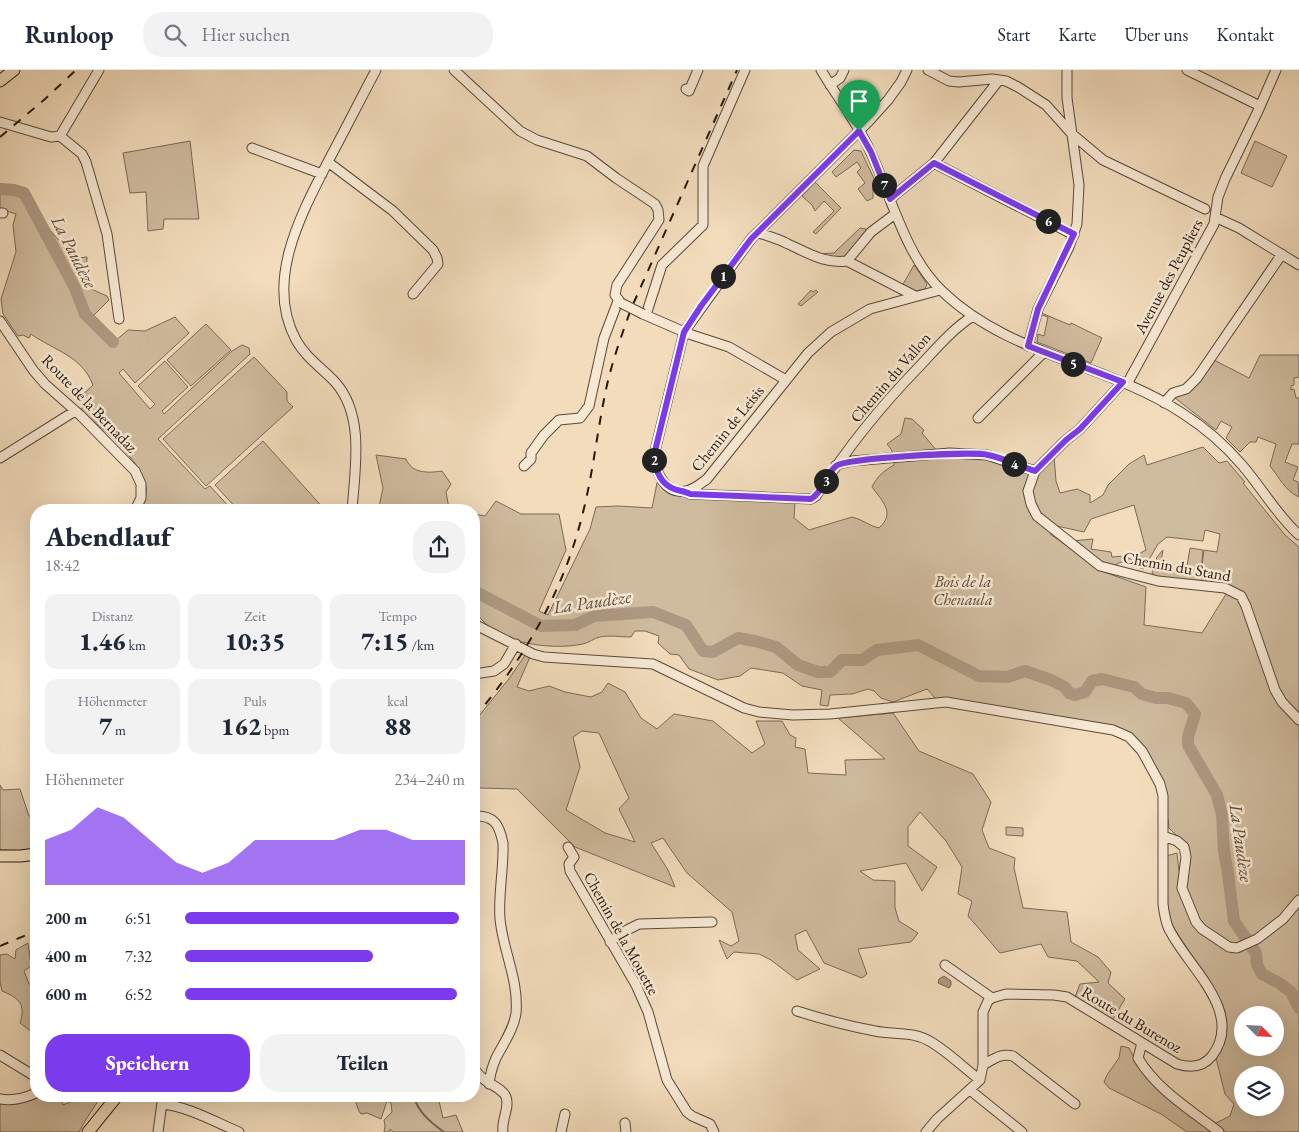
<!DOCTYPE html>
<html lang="de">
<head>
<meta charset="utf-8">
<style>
	body { margin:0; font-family:"EB Garamond",serif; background:#f2f2f3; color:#1f2937; height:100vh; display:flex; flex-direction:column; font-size:19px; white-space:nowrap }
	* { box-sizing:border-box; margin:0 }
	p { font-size:16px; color:#747a83 }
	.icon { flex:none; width:28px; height:28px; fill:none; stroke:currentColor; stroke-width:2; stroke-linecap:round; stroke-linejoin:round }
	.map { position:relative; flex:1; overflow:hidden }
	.drawer { position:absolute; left:30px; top:434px; width:450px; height:598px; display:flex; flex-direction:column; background:#fff; border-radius:20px; box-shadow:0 5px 20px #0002 }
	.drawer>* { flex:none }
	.needle { width:32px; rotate:114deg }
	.tools { position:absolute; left:1234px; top:936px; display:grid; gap:10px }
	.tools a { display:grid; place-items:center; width:50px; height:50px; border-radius:50%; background:#fff; box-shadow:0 5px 20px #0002; font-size:25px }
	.pin { position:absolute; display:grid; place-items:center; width:42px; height:42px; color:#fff; margin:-51px -21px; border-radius:50% 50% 50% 0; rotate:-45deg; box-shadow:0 0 5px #0007 }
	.pin .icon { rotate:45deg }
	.km { position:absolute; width:25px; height:25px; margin:-12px; border-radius:50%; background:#222; color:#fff; font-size:14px; line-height:25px; text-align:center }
	.round { display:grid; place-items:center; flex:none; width:52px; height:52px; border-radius:20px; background:#f2f2f3 }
	.summary { display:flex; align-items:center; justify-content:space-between; height:85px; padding:0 15px }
	h1 { font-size:28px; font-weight:800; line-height:38px }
	.stats { display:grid; grid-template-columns:repeat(3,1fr); gap:8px; height:85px; padding:5px 15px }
	.stats div { display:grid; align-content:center; border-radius:12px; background:#f2f2f3; text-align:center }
	.stats b { font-size:25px; font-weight:800 }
	.stats small { font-size:14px; font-weight:400 }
	.stats p { font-size:14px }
	.chart { height:140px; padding:10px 15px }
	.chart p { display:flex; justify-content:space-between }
	.chart svg { width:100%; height:90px; margin-top:5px; fill:#7c3aed; opacity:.7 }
	.cta { display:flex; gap:10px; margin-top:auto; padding:10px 15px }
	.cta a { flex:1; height:58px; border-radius:20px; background:#7c3aed; color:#fff; font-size:20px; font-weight:800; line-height:58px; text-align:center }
	.cta a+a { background:#f2f2f3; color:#1f2937 }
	ul { padding:0 15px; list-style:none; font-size:16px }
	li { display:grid; grid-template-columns:80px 60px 1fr; align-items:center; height:38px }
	li i { height:12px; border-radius:6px; background:#7c3aed }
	header { display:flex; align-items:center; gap:30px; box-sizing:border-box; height:70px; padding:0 25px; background:#fff; border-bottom:1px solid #e0e1e3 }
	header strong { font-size:24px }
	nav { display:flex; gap:28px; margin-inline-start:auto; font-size:18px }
	.search { width:350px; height:45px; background:#f2f2f3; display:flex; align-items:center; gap:12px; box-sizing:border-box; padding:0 18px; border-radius:20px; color:#747a83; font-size:19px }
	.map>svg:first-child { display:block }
	.green { fill:#cfbb9e; stroke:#7a6a56; fill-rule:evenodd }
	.water { fill:#ad9981; stroke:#776553 }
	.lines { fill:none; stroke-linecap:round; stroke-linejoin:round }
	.stream { stroke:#776553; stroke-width:2 }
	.river { stroke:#ad9981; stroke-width:12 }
	.minor-casing { stroke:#59493a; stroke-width:11 }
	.major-casing { stroke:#26180e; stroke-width:13 }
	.minor { stroke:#f7e8d3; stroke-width:9 }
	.major { stroke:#f2dcbc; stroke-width:11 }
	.rail { stroke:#26180e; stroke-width:2; stroke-dasharray:9 9; stroke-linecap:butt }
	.minor-bridge-casing { stroke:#59493a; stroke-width:11; stroke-linecap:butt }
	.minor-bridge { stroke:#f7e8d3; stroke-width:9 }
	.route-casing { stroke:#fff; stroke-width:10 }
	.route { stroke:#7c3aed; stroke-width:6 }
	.labels { text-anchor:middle; stroke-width:5; stroke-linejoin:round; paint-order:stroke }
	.street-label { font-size:16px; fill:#26180e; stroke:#f7e8d3 }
	.park-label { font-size:16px; font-style:italic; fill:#594939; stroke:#f7e8d3 }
	.water-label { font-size:18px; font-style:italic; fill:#5c4c3c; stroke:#f7e8d3 }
</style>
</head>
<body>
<header>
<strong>Runloop</strong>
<div class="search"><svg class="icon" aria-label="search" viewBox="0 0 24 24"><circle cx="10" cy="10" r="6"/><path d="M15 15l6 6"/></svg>Hier suchen</div>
<nav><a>Start</a><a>Karte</a><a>Über uns</a><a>Kontakt</a></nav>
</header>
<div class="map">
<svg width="1299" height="1062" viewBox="0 0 1299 1062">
	<rect width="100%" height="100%" fill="#f2dcbc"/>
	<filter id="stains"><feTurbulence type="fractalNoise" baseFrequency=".004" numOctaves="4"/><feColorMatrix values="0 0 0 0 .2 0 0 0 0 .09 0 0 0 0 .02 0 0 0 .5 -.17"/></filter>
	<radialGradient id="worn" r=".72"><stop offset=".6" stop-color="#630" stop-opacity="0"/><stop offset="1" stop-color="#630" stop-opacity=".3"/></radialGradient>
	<path class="green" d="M190,71L199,149H164L163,159L148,161L146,122L130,123L123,83Z
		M1255,71L1287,86L1272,117L1241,103Z
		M854,80L861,81L877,115L873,119V128L867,131L858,119L865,113L857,102L861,98L857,92L836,107L832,102Z
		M815,112L841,138L816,164L813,162L834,141L824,131L815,141L812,135L802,126Z
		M0,119C40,119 31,133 50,160C58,171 69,179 78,188L87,187L86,208L89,218L107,226L109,230L93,246L115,271L128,260L145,261L175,247L189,263L135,313L123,299L119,303L150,339L155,334L138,316L165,291L188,317L162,341L164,344L232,281L242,275L249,278L250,284L158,369L205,419L210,416L232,440H142C144,433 147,425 146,417C141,389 102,359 81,340L83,336L77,330L93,315C82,286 55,281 31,264L29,268L23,265L18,266L3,244L1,229L16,182L13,155L16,144L0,139Z
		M860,158L866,159V163L844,187L840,189L818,184L834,183Z
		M914,195L927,214L925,219L916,221L902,216Z
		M811,220L813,222L816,220L818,222L801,236L798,234Z
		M1039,242L1070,255L1071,253L1102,268L1091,293L1037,272L1038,264L1044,266L1048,247L1039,244Z
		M206,254L231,280L191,316L167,290Z
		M1260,285H1299V307L1294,308V315L1291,316V320L1294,319L1296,328H1299V374H1292L1285,392L1298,397L1293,410L1298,412L1299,427C1285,421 1279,407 1270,396L1276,374L1258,367L1256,372H1250L1240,382L1226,368L1232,357L1221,351L1216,360L1175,328L1198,313L1214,290L1249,308Z
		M254,287L287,322V331L293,337L206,416L163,369Z
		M905,348L912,349L924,360L922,363L936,380L984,388L1039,404L1054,386L1056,411L1060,423L1077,419L1090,425V433L1103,425L1108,415L1129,394L1144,385L1147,395L1203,377L1219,393L1227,391L1245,412L1243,413L1285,465L1299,477V1062H1187L1161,1044L1109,1018L1104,1012L1107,1005L1119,988L1121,976L1129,978C1147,1016 1182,1031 1216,1053L1230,1046L1234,1034L1225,1024L1216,988C1227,968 1230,952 1221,931L1174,858C1163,836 1166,810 1166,786L1177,783L1179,801H1187C1196,776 1183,773 1169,758L1168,748L1166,747L1165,723L1127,662L936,629L927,619L893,632L881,628L874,621L868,619L852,624L830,625L828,636L820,635L822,620L802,616L783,603L751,598L740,606L718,610L689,599L679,585L670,584L658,573L659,566L645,561H635L631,567C622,567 609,565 600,567C594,568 589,573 583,574C549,581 488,573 474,537V444L485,446L496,431L521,444H559L566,480L539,541L548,545L590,459L596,437L618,436L652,438L657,413L673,425L795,430L794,448L809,460L852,447C862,449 869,456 879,458C896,443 882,431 872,417C878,405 884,401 894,395C895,386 893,381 887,374L901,364ZM1134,435L1146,480L1132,487L1147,493L1158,474L1167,467L1203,471L1205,460L1220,464L1217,482L1204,480L1201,503L1203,480L1190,478L1186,502L1160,498L1163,480L1157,487L1152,502L1154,506L1231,516L1202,563L1144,555L1146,517L1104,502L1050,464L1057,456L1084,462L1091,449ZM1242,945H1275V978H1242ZM1242,1005H1275V1038H1242Z
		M263,371L325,440H238L215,415Z
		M376,385L406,389C412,404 429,403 442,401L451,414L446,422L449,438L428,440H367V436L379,437L383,418Z
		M1093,469L1091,479L1111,482L1112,487L1124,486L1146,496L1144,499L1121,492L1113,496L1105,495L1072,471Z
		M526,584L530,587L517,617L529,621L549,616L565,622L591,627L602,622L608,613L625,622L641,648L657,659L674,644L713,651L752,683L765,674L756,651H782L790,665L796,668L795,677L805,679L808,703L846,705L845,690L885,689L838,648L893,643L919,681L973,704L991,732L982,760L989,778L1015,788L1014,798L1023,838L1067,842L1071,872L1098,887L1111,902L1108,913L1125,929L1111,952L1075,927L1080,914L1099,912L1077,891L1048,887L1041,874L1000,883L968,846L972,831L958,824L962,797L946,771L920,742L908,757V776L937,797L922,821L906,793L860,801L873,810L895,811V838L899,851L918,863L911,872L858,879L867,904L862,908L824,893L806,860L795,865L798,880L820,899L797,910L771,890L759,884L734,882L727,889L719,870L731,876L739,871L732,842L687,803L663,768L651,773L668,800L675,817L575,777L517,719L479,718L478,701H474V652L508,610ZM582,661L599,663L629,728L619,739L635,772L605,763L566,740L580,697L573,667Z
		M0,715L3,720L20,719L29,746L36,748V780L22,781L0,780Z
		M1006,757L1023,758V766L1006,765Z
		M28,873L31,896L24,901L29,914L36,915V965L20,953C26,934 19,928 2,921L0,912V885L7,884L15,889L16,880Z
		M46,1025H59L63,1035L86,1025H102L85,1051L79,1062H0V1034H18Z
		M353,1025H430V1027L439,1031L443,1048L456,1045L463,1062H393L390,1059V1062H384L385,1056L384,1050L392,1042L391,1033L387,1031L381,1049L367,1043L361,1044C356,1038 357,1031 353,1025Z"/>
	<path class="water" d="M944,906L951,911V915L949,918L938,913L939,909Z"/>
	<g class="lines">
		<path class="stream" d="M413,1025C418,1042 430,1052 444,1062"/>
		<path class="river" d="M0,119L14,120L24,123L75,218L85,244L113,272
			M474,521L541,556L575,555L594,546L653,542L686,555L703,581L713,582L738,568L755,571L776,577L798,595L818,602H830L842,590H862L877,580L918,575L979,606L1008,607L1025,601L1051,610L1065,617L1069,623L1075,625L1085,622L1092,611L1102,609L1134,617L1142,624L1156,628H1168L1186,633L1195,644L1188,667V675L1217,725L1222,745L1224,781L1228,804L1234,851L1256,883L1257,895L1262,904L1279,913L1291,922L1299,938"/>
		<g class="minor-casing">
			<path id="minor" d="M454,0L520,61L537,70L587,86L616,108L655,134L658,140L659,150L617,215L615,225L621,233
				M821,0C837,27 857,52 870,81C891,125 905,186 942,221C1009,286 1106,293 1182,343C1204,357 1225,375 1242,395C1262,418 1276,444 1299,465
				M907,0L901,12L888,30L869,51L751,169L684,262L654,385C655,401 665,425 686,421C695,419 700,414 707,409L808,283L831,262L870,239L940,220
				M928,0L949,11L959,12L992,9L1006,11L1018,17L1046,35L1072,64L1103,90L1205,139
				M1187,0L1260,36
				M830,15L840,8L844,0
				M686,19L689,21L698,0
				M0,52L51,67L60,66L82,84L86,92L107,164L119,249
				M60,66L99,0
				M252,78L322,104
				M328,92L393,141L433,180L437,188L438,194L413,224
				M934,93L999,10
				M890,129L934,93L1074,165
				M0,143H3
				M1215,147L1239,158L1299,195
				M759,163C768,166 779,169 788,174C808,183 825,194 847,191L915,226
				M847,191L871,162L895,144
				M643,244L689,264L729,277L786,310
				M646,245L662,195L703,155V96L745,0
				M0,251L33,300L45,314L80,345L135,401L141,414V428L135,440
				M1028,276L1038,239L1069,177L1077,154L1079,115L1067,28V0
				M1123,312L1080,359L1066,370L1035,401L1028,421L1031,434L1037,446L1100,496L1158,511L1225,518L1241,526L1246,536L1275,620L1282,632L1299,650
				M1127,314L1214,154L1218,127L1225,109L1258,41L1276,0
				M1164,333L1173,323L1186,319L1197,308L1282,184
				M978,348L1043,283
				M0,388L75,341
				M836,395L852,391L950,383L987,385L1035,401
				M524,396L531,389V383L544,365L559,350L580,348L589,336L604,268L618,231
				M685,422L690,424L811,429L816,426C846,380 879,338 917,299C935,280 951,260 973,246
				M352,440C355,399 365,345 335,312C322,298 306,288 296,270C263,209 304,139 332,84C347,56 361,28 376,0
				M474,554L533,584L544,587L653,594L744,638L759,642L793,645L830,644L946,632L1113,660L1129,667L1142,681L1160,714L1163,726V834C1164,842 1165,849 1168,857C1185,895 1246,941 1212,986C1203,997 1190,998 1177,994L1067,927L1054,925L1006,924L992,928L988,931L983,942V995L980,1010L937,1049L926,1062
				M474,604L494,601L504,594L516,574
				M474,746C494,745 499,754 503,773C504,798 498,825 500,849C503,881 519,910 516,943C514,959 503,974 496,988C492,997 490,1005 489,1014
				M1163,766L1177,771L1184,777L1186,787L1182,818L1196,852L1202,859L1229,877L1237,878L1257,869L1283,849L1299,830
				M568,777L574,787L569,794L570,801L636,915L648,942L667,1010L687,1042L692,1046L710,1054L714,1062
				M610,872L623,862L639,854L712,852
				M945,895L992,928
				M797,941C822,949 848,956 875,961C894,965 914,961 931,972C948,982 964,998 980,1010
				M1142,973L1138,988C1156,1019 1191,1040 1219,1062
				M0,985L36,1007
				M983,995C994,989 1000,983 1013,986L1075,1034
				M474,998C481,1013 503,1017 506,1027C510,1038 501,1050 503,1062
				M970,1020L1022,1062
				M0,1029C12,1031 25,1028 36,1023
				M163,1034C189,1037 215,1052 239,1062
				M625,1053L626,1062
				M158,1062L163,1025
				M561,1062L565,1044"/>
		</g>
		<g class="major-casing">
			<path id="major" d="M0,11L14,0
				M0,786H21L36,784
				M88,1062L118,1025"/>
		</g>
		<use href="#minor" class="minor"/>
		<use href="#major" class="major"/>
		<path class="rail" d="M0,67L45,29L76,0
			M474,648C523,590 562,524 581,450C593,406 597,360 607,315C613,289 622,264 631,239L737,0
			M0,876L36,861"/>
		<g class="minor-bridge-casing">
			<path id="minor-bridge" d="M621,233L643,244"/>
		</g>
		<use href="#minor-bridge" class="minor-bridge"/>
	</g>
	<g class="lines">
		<g class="route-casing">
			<path id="route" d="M859,61L871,82L890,129L934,93L1074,164L1038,239L1028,276L1123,312L1080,359L1066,370L1035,401C1019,396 1004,388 988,385C972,381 845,388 836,396C825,405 823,422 811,429L690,424C685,421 679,421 674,419C659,413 655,399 654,385L684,262L701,236L751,169Z"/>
		</g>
		<use href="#route" class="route"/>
	</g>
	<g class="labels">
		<g class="street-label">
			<text transform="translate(1168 206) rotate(-62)" y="6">Avenue des Peupliers</text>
			<text transform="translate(890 307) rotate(-49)" y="6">Chemin du Vallon</text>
			<text transform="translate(90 333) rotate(46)" y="6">Route de la Bernadaz</text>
			<text transform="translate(727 358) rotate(-51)" y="6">Chemin de Leisis</text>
			<text transform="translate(1177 496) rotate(10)" y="6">Chemin du Stand</text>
			<text transform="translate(622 863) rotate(61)" y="6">Chemin de la Mouette</text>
			<text transform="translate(1132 949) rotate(31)" y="6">Route du Burenoz</text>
		</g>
		<g class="park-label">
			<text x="963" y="517">Bois de la<tspan x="963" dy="18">Chenaula</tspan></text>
		</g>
		<g class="water-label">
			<text transform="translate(74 182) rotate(63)" y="6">La Paudèze</text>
			<text transform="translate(592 532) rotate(-8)" y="6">La Paudèze</text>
			<text transform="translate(1241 773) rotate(82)" y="6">La Paudèze</text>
		</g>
	</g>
	<rect width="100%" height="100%" filter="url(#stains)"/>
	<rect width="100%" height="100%" fill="url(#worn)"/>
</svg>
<div class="tools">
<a><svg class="needle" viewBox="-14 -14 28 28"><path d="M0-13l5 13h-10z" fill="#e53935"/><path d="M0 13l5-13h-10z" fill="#747a83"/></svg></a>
<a><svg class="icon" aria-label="layers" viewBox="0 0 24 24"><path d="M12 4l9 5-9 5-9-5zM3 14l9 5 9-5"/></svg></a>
</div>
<div class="pin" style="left:859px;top:61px;background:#1e9e55"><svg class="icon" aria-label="arrive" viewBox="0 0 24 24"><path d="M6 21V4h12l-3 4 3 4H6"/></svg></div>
<b class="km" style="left:723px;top:206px">1</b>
<b class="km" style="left:654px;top:390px">2</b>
<b class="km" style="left:826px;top:411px">3</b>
<b class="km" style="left:1014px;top:394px">4</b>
<b class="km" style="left:1073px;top:294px">5</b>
<b class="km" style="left:1048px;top:151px">6</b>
<b class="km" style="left:884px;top:115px">7</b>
<section class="drawer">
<div class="summary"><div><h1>Abendlauf</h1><p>18:42</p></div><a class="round"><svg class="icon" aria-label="share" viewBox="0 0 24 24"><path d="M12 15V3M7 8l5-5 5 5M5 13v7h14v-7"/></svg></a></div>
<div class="stats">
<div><p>Distanz</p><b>1.46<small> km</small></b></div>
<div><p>Zeit</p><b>10:35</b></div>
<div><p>Tempo</p><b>7:15<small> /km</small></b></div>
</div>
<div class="stats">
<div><p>Höhenmeter</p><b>7<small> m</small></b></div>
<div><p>Puls</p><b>162<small> bpm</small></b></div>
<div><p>kcal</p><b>88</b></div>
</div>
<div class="chart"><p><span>Höhenmeter</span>234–240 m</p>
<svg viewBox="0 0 160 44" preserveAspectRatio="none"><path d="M0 44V22L10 17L20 6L30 11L40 22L50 33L60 38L70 33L80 22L90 22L100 22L110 22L120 17L130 17L140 22L150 22L160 22V44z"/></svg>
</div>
<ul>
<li><b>200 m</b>6:51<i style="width:98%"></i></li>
<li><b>400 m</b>7:32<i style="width:67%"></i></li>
<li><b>600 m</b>6:52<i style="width:97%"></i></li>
</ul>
<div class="cta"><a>Speichern</a><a>Teilen</a></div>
</section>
</div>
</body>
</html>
